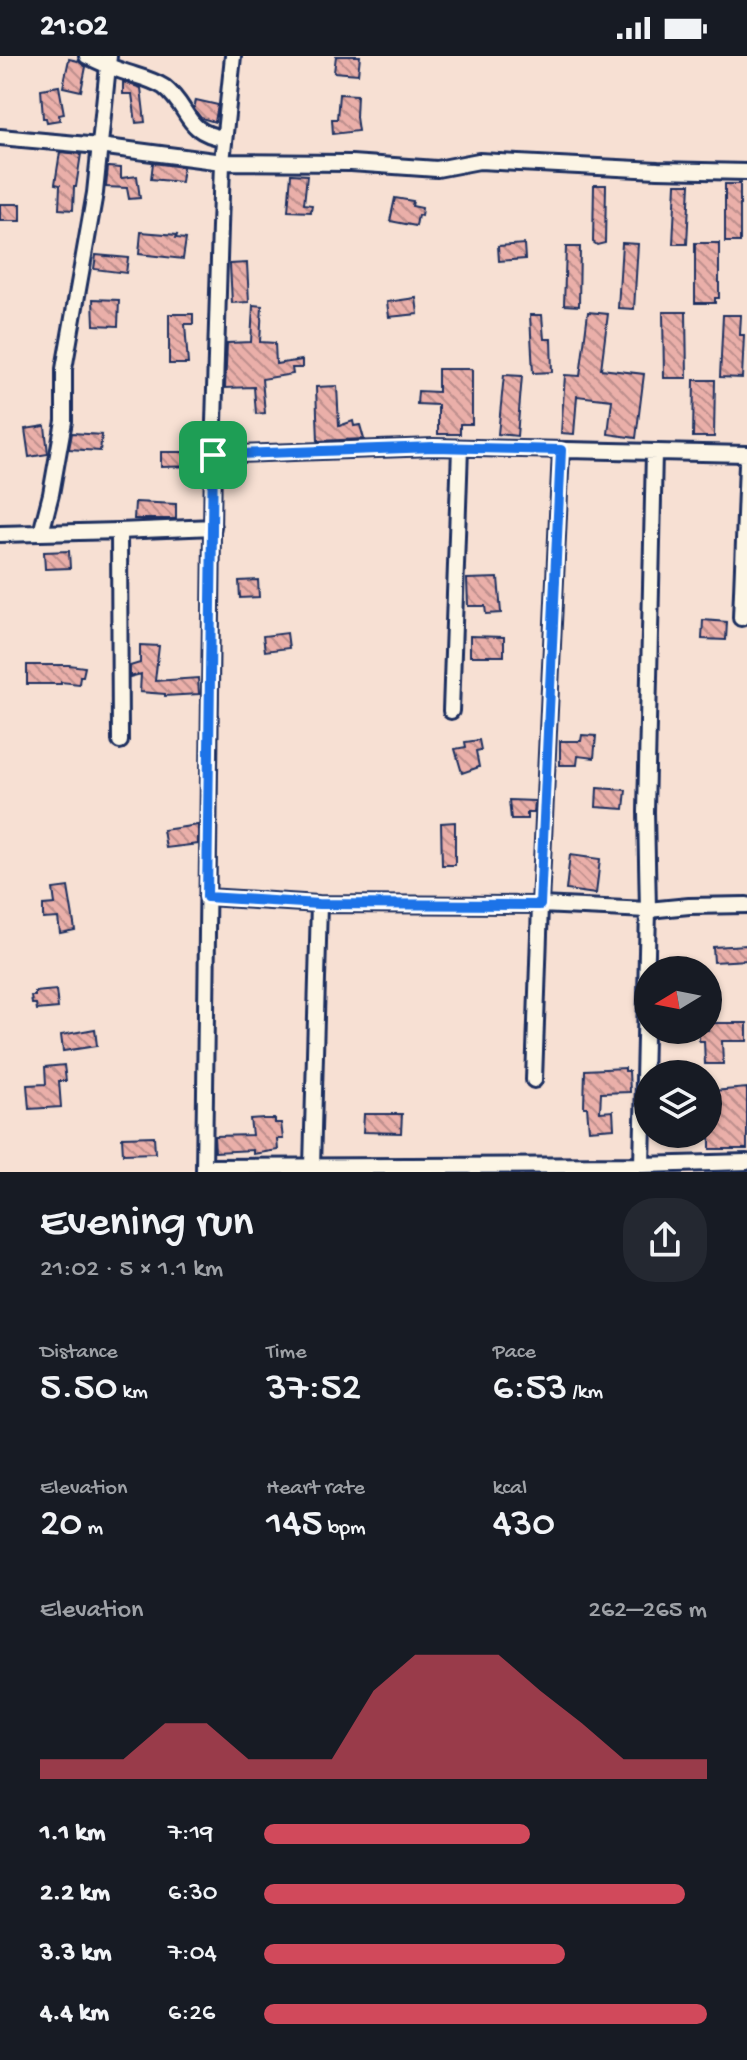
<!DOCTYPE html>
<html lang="en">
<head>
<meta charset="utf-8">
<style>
	body { margin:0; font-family:"Gochi Hand",sans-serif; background:#242831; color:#f1f3f6; height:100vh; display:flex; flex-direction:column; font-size:30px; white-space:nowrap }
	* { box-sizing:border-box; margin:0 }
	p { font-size:26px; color:#9ea1a6 }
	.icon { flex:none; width:44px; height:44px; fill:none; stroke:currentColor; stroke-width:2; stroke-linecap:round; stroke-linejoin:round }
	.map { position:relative; height:1116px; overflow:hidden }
	.panel { display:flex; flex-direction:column; background:#171b24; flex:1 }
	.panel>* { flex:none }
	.needle { width:52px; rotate:260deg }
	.controls { position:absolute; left:634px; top:900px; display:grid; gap:16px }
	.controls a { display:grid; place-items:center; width:88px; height:88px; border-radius:50%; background:#171b24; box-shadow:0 2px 6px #0004; font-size:40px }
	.pin { position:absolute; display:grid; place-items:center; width:68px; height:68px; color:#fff; margin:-34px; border-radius:16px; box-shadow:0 4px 12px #0006 }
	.round { display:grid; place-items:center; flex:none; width:84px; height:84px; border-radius:32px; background:#242831 }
	.head { display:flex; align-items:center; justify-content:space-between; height:136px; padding:0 40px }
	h1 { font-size:44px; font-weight:600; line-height:60px }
	.metrics { display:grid; grid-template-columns:repeat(3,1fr); gap:12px; height:136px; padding:8px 40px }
	.metrics div { display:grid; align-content:center }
	.metrics b { font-size:40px; font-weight:600 }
	.metrics small { font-size:22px; font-weight:400 }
	.metrics p { font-size:22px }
	.chart { height:224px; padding:16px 40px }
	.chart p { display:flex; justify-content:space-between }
	.chart svg { width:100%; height:144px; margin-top:8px; fill:#d1495b; opacity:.7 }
	ul { padding:0 40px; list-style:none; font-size:26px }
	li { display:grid; grid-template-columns:128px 96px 1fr; align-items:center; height:60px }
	li i { height:20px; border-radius:10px; background:#d1495b }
	.status { display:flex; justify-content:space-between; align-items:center; height:56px; padding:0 40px; background:#171b24; direction:ltr }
	.status svg { height:22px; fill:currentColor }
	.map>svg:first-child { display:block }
	.building { fill:url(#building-back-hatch); stroke:#1b2f5e; stroke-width:2 }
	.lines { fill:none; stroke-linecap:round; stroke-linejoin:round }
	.minor-casing { stroke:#1b2f5e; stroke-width:20 }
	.minor { stroke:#fcf5e5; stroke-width:14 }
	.route-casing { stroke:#fff; stroke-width:16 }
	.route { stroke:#1a73e8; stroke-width:10 }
</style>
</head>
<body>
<div class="status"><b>21:02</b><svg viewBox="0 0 49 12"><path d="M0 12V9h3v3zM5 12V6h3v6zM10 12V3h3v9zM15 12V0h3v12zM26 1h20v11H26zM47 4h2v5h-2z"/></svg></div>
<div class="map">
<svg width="747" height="1116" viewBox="0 0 747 1116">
	<defs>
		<pattern id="building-back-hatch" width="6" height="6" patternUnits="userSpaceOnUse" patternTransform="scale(2)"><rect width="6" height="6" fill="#eaafa9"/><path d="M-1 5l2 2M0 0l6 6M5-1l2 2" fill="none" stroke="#bd8f8d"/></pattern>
	</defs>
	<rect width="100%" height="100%" fill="#f7e0d3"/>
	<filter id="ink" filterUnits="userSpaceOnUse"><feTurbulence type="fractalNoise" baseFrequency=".0125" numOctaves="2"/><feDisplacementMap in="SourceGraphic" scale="16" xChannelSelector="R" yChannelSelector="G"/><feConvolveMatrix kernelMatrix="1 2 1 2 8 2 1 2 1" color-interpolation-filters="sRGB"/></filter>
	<g filter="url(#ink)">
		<path class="building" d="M336,0H360L358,18L334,16Z
			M69,3L78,5L86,11L81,35L63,31Z
			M123,26L141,32L145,66L136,67L132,38H123Z
			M59,30L64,58L59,59L60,64L47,66L46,62H43L41,33Z
			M339,38L357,39L356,61L358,75L333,78L332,63H337Z
			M196,44L218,49L215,66L201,62L194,53Z
			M60,96L81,98L76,131H74L73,154L59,153L60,129L55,128Z
			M153,107L183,111L181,126L151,123Z
			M108,111L121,112V122L137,120L140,142L129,143L127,132L106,131Z
			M291,118L307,119L304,148L312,149L311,156L288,155Z
			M676,128H690L687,188H673Z
			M725,128H740V186H725Z
			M594,129H606L605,187L597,189L593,186Z
			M395,142L413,145L412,150L422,152L421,160L418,159L416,170L390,165Z
			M0,148H21V165H0Z
			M141,176L177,179L176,182L186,183L183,203L139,198Z
			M622,187L638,188L634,253L618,252Z
			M695,187H719V242H715V247H695Z
			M524,188L525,203L499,205L498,190Z
			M566,191H580L579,250L564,249Z
			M96,199L128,202L126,217L94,213Z
			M247,207L249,246L232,247L230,208Z
			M416,242L418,258L389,261L387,246Z
			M93,243L119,244L118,270L94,269Z
			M253,249L262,250L260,286L275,287L276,308L302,304V312H292L293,318L262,323L265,357L256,358L254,331L225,332L227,287L251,286Z
			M588,256L608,258L601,313L644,318L636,382L608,378L612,344L577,340L574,378L561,377L565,319L580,320Z
			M663,256H686L687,322H664Z
			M169,258H193V268H185L188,308H169Z
			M530,259H542L544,283H551L552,316L533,317Z
			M723,259H741L740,279H744L742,322L720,321Z
			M438,313H472V368H460V378H438V349L417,348L418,335L438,336Z
			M504,319L522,320L517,380L498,378Z
			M694,324H715L714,381H693Z
			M337,330L339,370L353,365L354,370L360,369L364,383L318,385L316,331Z
			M45,370L48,398L29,401L25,373Z
			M72,377L102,379L100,395L69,393Z
			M189,393H197V410L161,411V396H189Z
			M135,446L176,448V463H134Z
			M69,495L70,512L45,513L44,496Z
			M498,522L501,557L486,558L485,550H468L467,523Z
			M258,524L259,541L240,542L239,525Z
			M703,564L727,566L726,584L702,583Z
			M287,577L289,592L265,595L263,580Z
			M470,580L504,581V600H470Z
			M140,589L159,590L155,625L198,622L199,638L165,640V638L140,636L141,618L130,621V610L140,607Z
			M27,609H69L85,611L83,620H80L79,628L61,626V628H27Z
			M582,679L596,680L594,702L578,700L577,709H560V685H581Z
			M479,684L481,694L476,695L479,711L462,717L455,693L466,691L465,686Z
			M597,732L626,734L624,753L596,751Z
			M509,744L535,745L534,757H527V763H511Z
			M455,766V809H442L441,767Z
			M198,769V788L166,792L163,774Z
			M570,799L600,803L596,838L566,834Z
			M68,831L75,874L60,877L58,862L43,863V849L55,848L53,833Z
			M747,889V904L714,906L713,891Z
			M56,934L58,952L37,954L36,948H32L31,940H35V936Z
			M708,967H747V985H722L723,1008H705L704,985H699V974H708Z
			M95,973L97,990L63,995L61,979Z
			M64,1009L66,1025H59L61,1051L29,1053L27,1029L46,1028L45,1011Z
			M625,1012V1015H629L630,1036L601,1037L600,1056L613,1055L614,1072L589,1074L587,1051H584L585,1014Z
			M747,1032V1093H710V1056H715L713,1035Z
			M364,1058H402L401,1077L363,1076Z
			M263,1062V1063H275V1067H281L283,1083H277L278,1094L253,1098V1094L215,1096L214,1080L252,1079L250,1063Z
			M154,1080L155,1097L123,1098L122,1081Z"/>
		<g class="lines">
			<g class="minor-casing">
				<path id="minor" d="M87,0C99,6 110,11 122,15C136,20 152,23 164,31C191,52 183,76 224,82
					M0,81L99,90L222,106L351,107L437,113L479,105L658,114L747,116
					M213,399L434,391L747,398
					M119,475L120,685
					M41,477L51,438L64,365V313L95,137L109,0
					M0,478L119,475L213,471
					M741,562L747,408
					M451,655L460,392
					M207,841L319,848L540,849L648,854L646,756L654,396
					M534,1024L540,849L561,394
					M642,1109L648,854L689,850L747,849
					M204,1111L642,1109L747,1106
					M312,1111L319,848
					M204,1116L213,399L222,106L233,0"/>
			</g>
			<use href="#minor" class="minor"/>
		</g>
	</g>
	<g class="lines" filter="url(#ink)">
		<g class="route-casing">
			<path id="route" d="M434,391L561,394L540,849L319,848L207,841L213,399Z"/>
		</g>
		<use href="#route" class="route"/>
	</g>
</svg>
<div class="controls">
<a><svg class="needle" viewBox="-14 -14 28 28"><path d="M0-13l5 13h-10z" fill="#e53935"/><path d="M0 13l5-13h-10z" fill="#9ea1a6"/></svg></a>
<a><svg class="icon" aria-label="layers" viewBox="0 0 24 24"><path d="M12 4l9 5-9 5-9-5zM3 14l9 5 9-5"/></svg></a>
</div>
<div class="pin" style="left:213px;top:399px;background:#1e9e55"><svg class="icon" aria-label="arrive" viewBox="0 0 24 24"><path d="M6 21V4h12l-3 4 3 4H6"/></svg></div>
</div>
<section class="panel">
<div class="head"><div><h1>Evening run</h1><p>21:02 · 5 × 1.1 km</p></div><a class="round"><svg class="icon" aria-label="share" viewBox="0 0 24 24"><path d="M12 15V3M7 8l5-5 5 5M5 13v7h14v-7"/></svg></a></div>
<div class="metrics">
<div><p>Distance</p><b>5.50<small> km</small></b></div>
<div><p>Time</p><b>37:52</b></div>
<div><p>Pace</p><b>6:53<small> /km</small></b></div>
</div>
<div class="metrics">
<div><p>Elevation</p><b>20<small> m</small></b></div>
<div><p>Heart rate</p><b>145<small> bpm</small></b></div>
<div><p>kcal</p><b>430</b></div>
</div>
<div class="chart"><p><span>Elevation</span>262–265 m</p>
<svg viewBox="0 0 160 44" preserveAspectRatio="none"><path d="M0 44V38L10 38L20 38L30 27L40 27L50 38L60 38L70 38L80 17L90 6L100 6L110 6L120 17L130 27L140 38L150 38L160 38V44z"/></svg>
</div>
<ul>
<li><b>1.1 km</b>7:19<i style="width:60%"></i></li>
<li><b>2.2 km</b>6:30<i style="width:95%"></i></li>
<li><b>3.3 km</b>7:04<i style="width:68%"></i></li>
<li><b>4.4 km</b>6:26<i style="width:100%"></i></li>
</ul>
</section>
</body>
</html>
